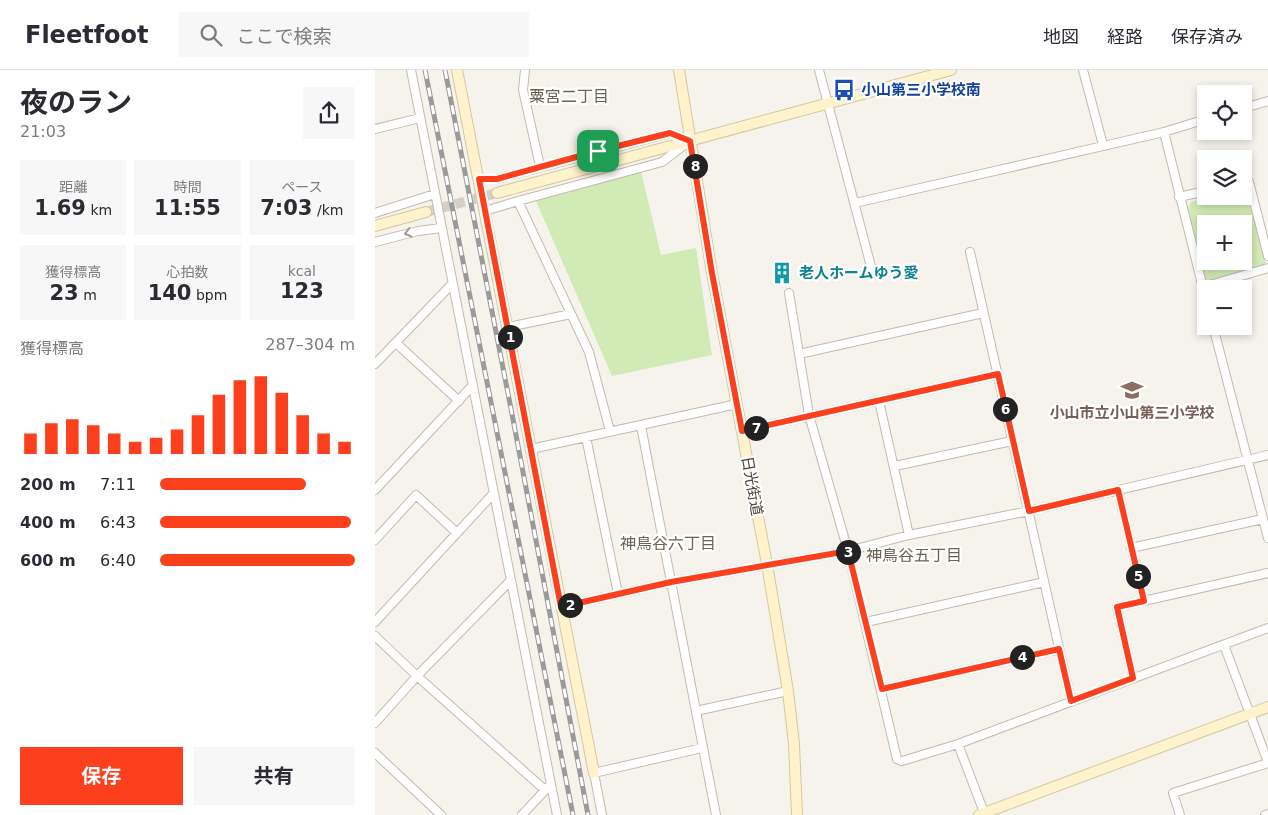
<!DOCTYPE html>
<html lang="ja">
<head>
<meta charset="utf-8">
<style>
	body { margin:0; font-family:"DejaVu Sans","Noto Sans JP",sans-serif; background:#f7f7f7; color:#2b2b33; height:100vh; display:flex; flex-direction:column; font-size:19px; white-space:nowrap }
	* { box-sizing:border-box; margin:0 }
	p { font-size:16px; color:#7c7c81 }
	.icon { flex:none; width:28px; height:28px; fill:none; stroke:currentColor; stroke-width:2; stroke-linecap:round; stroke-linejoin:round }
	.map { position:relative; flex:1; overflow:hidden }
	.details { display:flex; flex-direction:column; background:#fff; width:375px }
	.details>* { flex:none }
	.fabs { position:absolute; left:822px; top:15px; display:grid; gap:10px }
	.fabs a { display:grid; place-items:center; width:55px; height:55px; border-radius:0px; background:#fff; box-shadow:0 2px 8px #0003; font-size:25px }
	.pin { position:absolute; display:grid; place-items:center; width:42px; height:42px; color:#fff; margin:-21px; border-radius:10px; box-shadow:0 2px 8px #0006 }
	.km { position:absolute; width:25px; height:25px; margin:-12px; border-radius:50%; background:#222; color:#fff; font-size:14px; line-height:25px; text-align:center }
	.round { display:grid; place-items:center; flex:none; width:52px; height:52px; border-radius:0px; background:#f7f7f7 }
	.overview { display:flex; align-items:center; justify-content:space-between; height:85px; padding:0 20px }
	h1 { font-size:28px; font-weight:700; line-height:38px }
	.figures { display:grid; grid-template-columns:repeat(3,1fr); gap:8px; height:85px; padding:5px 20px }
	.figures div { display:grid; align-content:center; border-radius:0px; background:#f7f7f7; text-align:center }
	.figures b { font-size:21px; font-weight:700 }
	.figures small { font-size:14px; font-weight:400 }
	.figures p { font-size:14px }
	.chart { height:140px; padding:10px 20px }
	.chart p { display:flex; justify-content:space-between }
	.chart svg { width:100%; height:90px; margin-top:5px; stroke:#fc3f1d; stroke-width:6 }
	.button { display:flex; gap:10px; margin-top:auto; padding:10px 20px }
	.button a { flex:1; height:58px; border-radius:0px; background:#fc3f1d; color:#fff; font-size:20px; font-weight:700; line-height:58px; text-align:center }
	.button a+a { background:#f7f7f7; color:#2b2b33 }
	ul { padding:0 20px; list-style:none; font-size:16px }
	li { display:grid; grid-template-columns:80px 60px 1fr; align-items:center; height:38px }
	li i { height:12px; border-radius:6px; background:#fc3f1d }
	header { display:flex; align-items:center; gap:30px; box-sizing:border-box; height:70px; padding:0 25px; background:#fff; border-bottom:1px solid #e1e1e2 }
	header strong { font-size:24px }
	nav { display:flex; gap:28px; margin-inline-start:auto; font-size:18px }
	.search { width:350px; height:45px; background:#f7f7f7; display:flex; align-items:center; gap:12px; box-sizing:border-box; padding:0 18px; border-radius:0px; color:#7c7c81; font-size:19px }
	main { display:flex; flex:1; min-height:0 }
	.map>svg:first-child { display:block }
	.green { fill:#d2eab5; fill-rule:evenodd }
	.lines { fill:none; stroke-linecap:round; stroke-linejoin:round }
	.secondary-tunnel { stroke:#d4d0c8; stroke-width:10; stroke-dasharray:10 5; stroke-linecap:butt }
	.street-casing { stroke:#c2bbae; stroke-width:10 }
	.secondary-casing { stroke:#d6c79b; stroke-width:12 }
	.street { stroke:#fff; stroke-width:8 }
	.secondary { stroke:#fff3cd; stroke-width:10 }
	.rail-casing { stroke:#9a9a9a; stroke-width:5 }
	.rail { stroke:#fff; stroke-width:3; stroke-dasharray:9; stroke-linecap:butt }
	.oneway { stroke:#9c9892 }
	.route-casing { stroke:#fff; stroke-width:10 }
	.route { stroke:#fc3f1d; stroke-width:6 }
	.labels { text-anchor:middle; stroke-width:4.5; stroke-linejoin:round; paint-order:stroke }
	.transit-label { font-size:15px; font-weight:bold; fill:#164399; stroke:#fff; text-anchor:start }
	.culture-label { font-size:15px; font-weight:bold; fill:#0d838f; stroke:#fff; text-anchor:start }
	.education-label { font-size:15px; font-weight:bold; fill:#785e54; stroke:#fff }
	.street-label { font-size:15px; fill:#4b4439; stroke:#fff }
	.neighbourhood-label { font-size:16px; fill:#6e6250; stroke:#fff }
</style>
</head>
<body>
<header>
<strong>Fleetfoot</strong>
<div class="search"><svg class="icon" aria-label="search" viewBox="0 0 24 24"><circle cx="10" cy="10" r="6"/><path d="M15 15l6 6"/></svg>ここで検索</div>
<nav><a>地図</a><a>経路</a><a>保存済み</a></nav>
</header>
<main>
<section class="details">
<div class="overview"><div><h1>夜のラン</h1><p>21:03</p></div><a class="round"><svg class="icon" aria-label="share" viewBox="0 0 24 24"><path d="M12 15V3M7 8l5-5 5 5M5 13v7h14v-7"/></svg></a></div>
<div class="figures">
<div><p>距離</p><b>1.69<small> km</small></b></div>
<div><p>時間</p><b>11:55</b></div>
<div><p>ペース</p><b>7:03<small> /km</small></b></div>
</div>
<div class="figures">
<div><p>獲得標高</p><b>23<small> m</small></b></div>
<div><p>心拍数</p><b>140<small> bpm</small></b></div>
<div><p>kcal</p><b>123</b></div>
</div>
<div class="chart"><p><span>獲得標高</span>287–304 m</p>
<svg viewBox="0 0 160 44" preserveAspectRatio="none"><path d="M5 44V34M15 44V29M25 44V27M35 44V30M45 44V34M55 44V38M65 44V36M75 44V32M85 44V25M95 44V15M105 44V8M115 44V6M125 44V14M135 44V25M145 44V34M155 44V38"/></svg>
</div>
<ul>
<li><b>200 m</b>7:11<i style="width:75%"></i></li>
<li><b>400 m</b>6:43<i style="width:98%"></i></li>
<li><b>600 m</b>6:40<i style="width:100%"></i></li>
</ul>
<div class="button"><a>保存</a><a>共有</a></div>
</section>
<div class="map">
<svg width="893" height="745" viewBox="0 0 893 745">
	<rect width="100%" height="100%" fill="#f6f3ec"/>
	<path class="green" d="M266,102L286,185L321,178L337,285L237,306L161,131Z
		M869,118L872,120C876,135 893,185 890,198L838,212L830,209L813,138L816,132L835,126H869ZM831,154H869V191H831Z"/>
	<g class="lines">
		<path class="secondary-tunnel" d="M51,142L122,123"/>
		<g class="street-casing">
			<path id="street" d="M36,0L182,745
				M150,0L148,20L165,96
				M444,0L498,204
				M708,0L728,75
				M869,38L893,31
				M0,59L45,48
				M789,62L831,230
				M104,109H122L295,63L315,71
				M869,113L874,112L893,186
				M804,127L831,121
				M143,131L214,282L235,361
				M480,133L789,62L831,49
				M110,141L143,131L287,92L312,73
				M0,143L60,124
				M0,172L43,161L66,158
				M595,182L696,631
				M828,217L893,198
				M414,223L434,345L473,481L522,689L527,691L583,674L893,558
				M838,256L893,468
				M133,257L196,244
				M21,273L84,331
				M424,284L608,243
				M0,294L77,214
				M504,331L534,465
				M266,356L341,745
				M367,361L623,304
				M211,367L243,524
				M156,379L362,334
				M520,396L637,371
				M0,420L98,315
				M743,420L769,531
				M0,470L41,425L82,463
				M756,478L888,449
				M186,537L296,512L473,481L534,465L654,441L893,385
				M0,552L118,424
				M491,552L669,512
				M0,566L42,606L170,720
				M849,575L893,692
				M758,608L742,537L893,503
				M507,619L684,579
				M321,641L413,621
				M0,653L42,606L135,511
				M583,674L610,745
				M0,683L66,745
				M147,745L173,717
				M227,745L219,703L327,678
				M805,745L798,723L893,693
				M890,745L893,744"/>
		</g>
		<g class="secondary-casing">
			<path id="secondary" d="M82,0L219,703
				M304,0L337,203L392,494L413,621L419,674L422,745
				M122,123L576,0
				M0,156L51,142
				M604,745L893,637"/>
		</g>
		<use href="#street" class="street"/>
		<use href="#secondary" class="secondary"/>
		<g class="rail-casing">
			<path id="rail" d="M50,0L198,745
				M70,0L137,344L213,745"/>
		</g>
		<use href="#rail" class="rail"/>
	</g>
	<defs><path id="oneway-chevron" d="M-2-3.5L2.5 0L-2 3.5" fill="none" stroke-width="1.6" stroke-linecap="round" stroke-linejoin="round" transform="scale(1.25)"/></defs>
	<use class="oneway" href="#oneway-chevron" transform="translate(33 163) rotate(166)"/>
	<g class="lines">
		<g class="route-casing">
			<path id="route" d="M295,63L315,71L337,203L367,361L623,304L654,441L743,420L769,531L742,537L758,608L696,631L684,579L507,619L473,481L296,512L186,537L104,109H122L223,81Z"/>
		</g>
		<use href="#route" class="route"/>
	</g>
	<defs>
		<g id="bus-bare" transform="scale(1.725)"><path d="M-5-6H5V4H4V6H2V4H-2V6H-4V4H-5ZM-3.5-4V0h7V-4ZM-3.5 1.2v1.5H-2V1.2ZM2 1.2v1.5H3.5V1.2Z" fill="#1a4fb4" stroke="#fff" stroke-width="2.5" paint-order="stroke"/></g>
		<g id="building-bare" transform="scale(1.725)"><path d="M-4-6H4V6H1V3H-1V6H-4ZM-2.5-4.3h1.7v1.8h-1.7ZM.8-4.3h1.7v1.8H.8ZM-2.5-1h1.7V.8h-1.7ZM.8-1h1.7V.8H.8Z" fill="#0f9aa8" stroke="#fff" stroke-width="2.5" paint-order="stroke"/></g>
		<g id="school-bare" transform="scale(1.725)"><path d="M0-5L7-2L0 1L-7-2ZM-4 1L0 2.5L4 1V4Q0 6-4 4Z" fill="#8d6e63" stroke="#fff" stroke-width="2.5" paint-order="stroke"/></g>
	</defs>
	<g fill-rule="evenodd">
		<use href="#bus-bare" x="469" y="20"/>
		<use href="#building-bare" x="407" y="203"/>
		<use href="#school-bare" x="757" y="320"/>
	</g>
	<g class="labels">
		<g class="transit-label">
			<text x="486" y="25">小山第三小学校南</text>
		</g>
		<g class="culture-label">
			<text x="424" y="208">老人ホームゆう愛</text>
		</g>
		<g class="education-label">
			<text x="757" y="348">小山市立小山第三小学校</text>
		</g>
		<g class="street-label">
			<text transform="translate(377 416) rotate(80)" y="5">日光街道</text>
		</g>
		<g class="neighbourhood-label">
			<text x="194" y="32">粟宮二丁目</text>
			<text x="293" y="479">神鳥谷六丁目</text>
			<text x="539" y="491">神鳥谷五丁目</text>
		</g>
	</g>
</svg>
<div class="fabs">
<a><svg class="icon" aria-label="locate" viewBox="0 0 24 24"><circle cx="12" cy="12" r="6"/><path d="M12 2v4M12 18v4M2 12h4M18 12h4"/></svg></a>
<a><svg class="icon" aria-label="layers" viewBox="0 0 24 24"><path d="M12 4l9 5-9 5-9-5zM3 14l9 5 9-5"/></svg></a>
<a>+</a>
<a>−</a>
</div>
<div class="pin" style="left:223px;top:81px;background:#1e9e55"><svg class="icon" aria-label="arrive" viewBox="0 0 24 24"><path d="M6 21V4h12l-3 4 3 4H6"/></svg></div>
<b class="km" style="left:135px;top:267px">1</b>
<b class="km" style="left:195px;top:535px">2</b>
<b class="km" style="left:473px;top:482px">3</b>
<b class="km" style="left:647px;top:587px">4</b>
<b class="km" style="left:763px;top:506px">5</b>
<b class="km" style="left:630px;top:339px">6</b>
<b class="km" style="left:381px;top:358px">7</b>
<b class="km" style="left:320px;top:96px">8</b>
</div>
</main>
</body>
</html>
